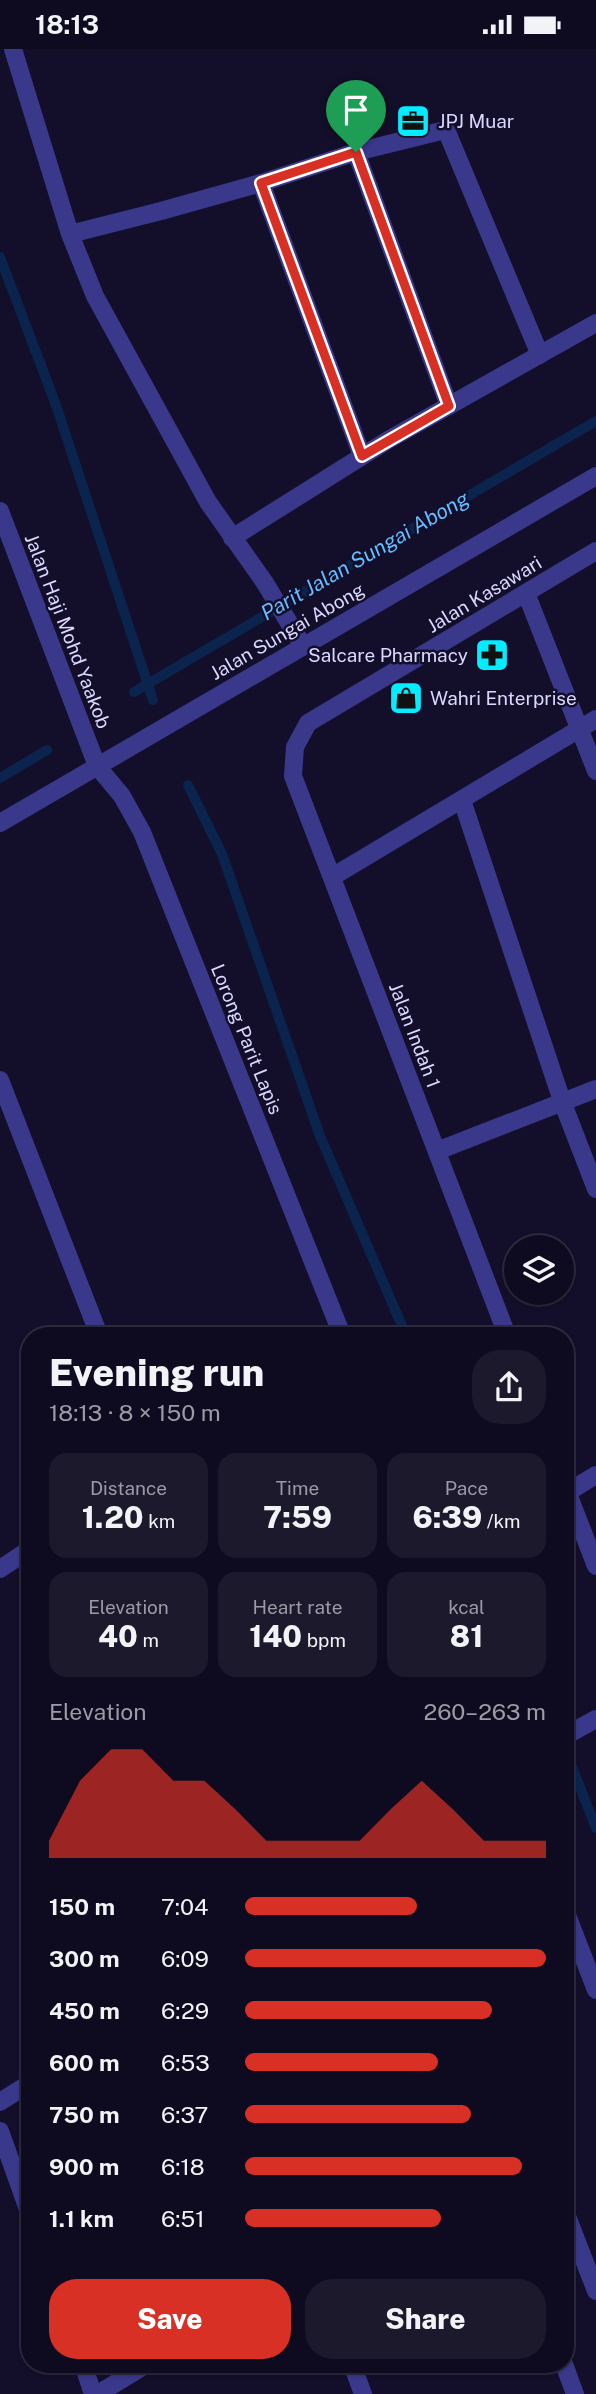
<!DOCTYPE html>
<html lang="en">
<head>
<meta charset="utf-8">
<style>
	body { margin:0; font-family:"Public Sans",sans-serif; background:#1c192d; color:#f1f3f6; height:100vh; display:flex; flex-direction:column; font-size:26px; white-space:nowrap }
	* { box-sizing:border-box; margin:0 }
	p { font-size:23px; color:#9b9ba5 }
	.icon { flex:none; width:38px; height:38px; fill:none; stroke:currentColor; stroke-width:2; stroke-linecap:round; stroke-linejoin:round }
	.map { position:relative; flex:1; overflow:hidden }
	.details { position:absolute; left:21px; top:1278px; width:553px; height:1046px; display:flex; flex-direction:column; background:#0e0b20; border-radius:28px; box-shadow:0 2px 5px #0004,0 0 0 2px #2e2b3e }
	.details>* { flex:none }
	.buttons { position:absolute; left:504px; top:1186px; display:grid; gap:14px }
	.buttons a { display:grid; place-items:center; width:70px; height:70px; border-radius:50%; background:#0e0b20; box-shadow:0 2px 5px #0004,0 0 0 2px #2e2b3e; font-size:35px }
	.pin { position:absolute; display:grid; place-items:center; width:60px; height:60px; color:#fff; margin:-72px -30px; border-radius:50% 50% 50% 0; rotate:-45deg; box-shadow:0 0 7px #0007 }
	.pin .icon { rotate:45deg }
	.round { display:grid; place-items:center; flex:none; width:74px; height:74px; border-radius:28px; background:#1c192d }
	.overview { display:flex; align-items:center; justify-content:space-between; height:119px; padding:0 28px }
	h1 { font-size:38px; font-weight:800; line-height:52px }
	.metrics { display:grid; grid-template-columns:repeat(3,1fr); gap:10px; height:119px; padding:7px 28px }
	.metrics div { display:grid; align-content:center; border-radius:18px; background:#1c192d; text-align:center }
	.metrics b { font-size:30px; font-weight:800 }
	.metrics small { font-size:19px; font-weight:400 }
	.metrics p { font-size:19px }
	.chart { height:196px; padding:14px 28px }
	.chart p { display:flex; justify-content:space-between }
	.chart svg { width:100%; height:126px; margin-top:7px; fill:#d93025; opacity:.7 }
	.cta { display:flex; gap:14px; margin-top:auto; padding:14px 28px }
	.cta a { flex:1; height:80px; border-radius:28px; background:#d93025; color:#fff; font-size:28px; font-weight:800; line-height:80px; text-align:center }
	.cta a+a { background:#1c192d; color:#f1f3f6 }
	ul { padding:0 28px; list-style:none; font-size:23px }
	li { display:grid; grid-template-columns:112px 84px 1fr; align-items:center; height:52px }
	li i { height:18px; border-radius:9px; background:#d93025 }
	.status { display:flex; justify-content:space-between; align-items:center; height:49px; padding:0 35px; background:#0e0b20; direction:ltr }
	.status svg { height:19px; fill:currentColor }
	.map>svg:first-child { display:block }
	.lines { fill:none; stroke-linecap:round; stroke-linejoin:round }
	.stream { stroke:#0a244e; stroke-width:10 }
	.minor { stroke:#39388b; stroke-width:18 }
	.route-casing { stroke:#fff; stroke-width:14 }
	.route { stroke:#d93025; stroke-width:9 }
	.labels { text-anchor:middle; stroke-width:5; stroke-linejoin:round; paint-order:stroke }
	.poi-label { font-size:19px; fill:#dbd8ff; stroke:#130f2a; text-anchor:start }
	.street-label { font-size:19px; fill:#dbd8ff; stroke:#130f2a }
	.water-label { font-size:21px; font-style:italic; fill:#66bcff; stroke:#130f2a }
</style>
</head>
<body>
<div class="status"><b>18:13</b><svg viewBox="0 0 49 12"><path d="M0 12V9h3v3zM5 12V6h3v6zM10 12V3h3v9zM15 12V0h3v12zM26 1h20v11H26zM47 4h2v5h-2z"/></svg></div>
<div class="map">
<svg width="596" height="2345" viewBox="0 0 596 2345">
	<rect width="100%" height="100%" fill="#130f2a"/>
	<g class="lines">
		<path class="stream" d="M0,208L56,356L153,651
			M134,643L596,372
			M0,729L47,701
			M188,736L222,805L320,1087L406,1286
			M565,1700L596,1779"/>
		<path class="minor" d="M13,0L70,185L95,247L208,453L265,534L303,597
			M356,103L449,357
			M261,134L356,103L441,82L447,83L540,306
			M70,185L161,162L261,134L362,407
			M0,462L97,717L122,747L142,783L342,1286
			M232,489L388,391L596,274
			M526,544L596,722
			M462,751L562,1052L596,1140
			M0,774L596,427
			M332,828L596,670
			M0,1031L99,1286
			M437,1102L596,1040
			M507,1286L293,727L295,698L308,674L596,502
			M565,1437L596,1517
			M568,1443L596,1426
			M0,1520L30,1500
			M565,1687L596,1670
			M565,1861L596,1941
			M0,2053L30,2034
			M0,2082L30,2166
			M565,2162L596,2242
			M83,2315L93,2345
			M352,2315L363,2345
			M564,2315L575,2345
			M98,2345L147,2315"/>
	</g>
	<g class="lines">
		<g class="route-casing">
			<path id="route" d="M356,103L449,357L362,407L261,134Z"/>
		</g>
		<use href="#route" class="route"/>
	</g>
	<defs>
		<g id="office-square" transform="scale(1.75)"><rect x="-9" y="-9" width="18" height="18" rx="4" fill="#04ecff" stroke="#130f2a"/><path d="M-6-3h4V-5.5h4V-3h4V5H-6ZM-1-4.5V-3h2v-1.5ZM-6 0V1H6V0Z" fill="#111"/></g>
		<g id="pharmacy-square" transform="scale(1.75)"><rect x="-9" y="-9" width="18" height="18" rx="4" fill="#04ecff" stroke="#130f2a"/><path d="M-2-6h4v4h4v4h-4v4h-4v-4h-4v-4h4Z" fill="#111"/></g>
		<g id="shop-square" transform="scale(1.75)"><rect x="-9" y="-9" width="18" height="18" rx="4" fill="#04ecff" stroke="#130f2a"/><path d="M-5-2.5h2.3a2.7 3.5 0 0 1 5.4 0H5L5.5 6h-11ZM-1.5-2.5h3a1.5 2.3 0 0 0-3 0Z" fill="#111"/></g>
	</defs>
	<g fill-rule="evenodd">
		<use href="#office-square" x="413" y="72"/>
		<use href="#pharmacy-square" x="492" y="606"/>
		<use href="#shop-square" x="406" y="649"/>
	</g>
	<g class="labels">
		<g class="poi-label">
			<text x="438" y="79">JPJ Muar</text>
			<text x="468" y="613" text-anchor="end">Salcare Pharmacy</text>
			<text x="430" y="656">Wahri Enterprise</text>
		</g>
		<g class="street-label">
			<text transform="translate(484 545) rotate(-31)" y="7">Jalan Kasawari</text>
			<text transform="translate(68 582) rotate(69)" y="7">Jalan Haji Mohd Yaakob</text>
			<text transform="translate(287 582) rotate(-30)" y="7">Jalan Sungai Abong</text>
			<text transform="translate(415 986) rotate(69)" y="7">Jalan Indah 1</text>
			<text transform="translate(247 990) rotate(68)" y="7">Lorong Parit Lapis</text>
		</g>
		<g class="water-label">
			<text transform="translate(365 507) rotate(-30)" y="7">Parit Jalan Sungai Abong</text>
		</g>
	</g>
</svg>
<div class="buttons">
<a><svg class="icon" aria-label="layers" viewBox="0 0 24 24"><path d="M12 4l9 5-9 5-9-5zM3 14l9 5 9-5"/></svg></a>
</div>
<div class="pin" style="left:356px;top:103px;background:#1e9e55"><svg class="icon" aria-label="arrive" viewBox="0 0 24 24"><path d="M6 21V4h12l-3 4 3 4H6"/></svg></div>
<section class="details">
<div class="overview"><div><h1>Evening run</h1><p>18:13 · 8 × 150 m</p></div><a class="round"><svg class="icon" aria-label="share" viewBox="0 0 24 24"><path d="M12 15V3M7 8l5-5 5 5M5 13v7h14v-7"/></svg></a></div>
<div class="metrics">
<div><p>Distance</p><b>1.20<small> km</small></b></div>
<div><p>Time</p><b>7:59</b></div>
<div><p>Pace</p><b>6:39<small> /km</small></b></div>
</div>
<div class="metrics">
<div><p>Elevation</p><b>40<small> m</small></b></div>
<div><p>Heart rate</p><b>140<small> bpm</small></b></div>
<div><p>kcal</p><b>81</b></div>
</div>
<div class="chart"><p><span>Elevation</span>260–263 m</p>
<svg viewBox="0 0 160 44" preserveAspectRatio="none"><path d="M0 44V38L10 17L20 6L30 6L40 17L50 17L60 27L70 38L80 38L90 38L100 38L110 27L120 17L130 27L140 38L150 38L160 38V44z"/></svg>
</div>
<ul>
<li><b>150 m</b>7:04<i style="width:57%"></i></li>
<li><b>300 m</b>6:09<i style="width:100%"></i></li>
<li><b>450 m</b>6:29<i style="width:82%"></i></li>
<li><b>600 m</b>6:53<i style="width:64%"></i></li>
<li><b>750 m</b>6:37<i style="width:75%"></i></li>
<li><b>900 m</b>6:18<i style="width:92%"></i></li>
<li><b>1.1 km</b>6:51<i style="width:65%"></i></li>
</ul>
<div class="cta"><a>Save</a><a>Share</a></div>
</section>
</div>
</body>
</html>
